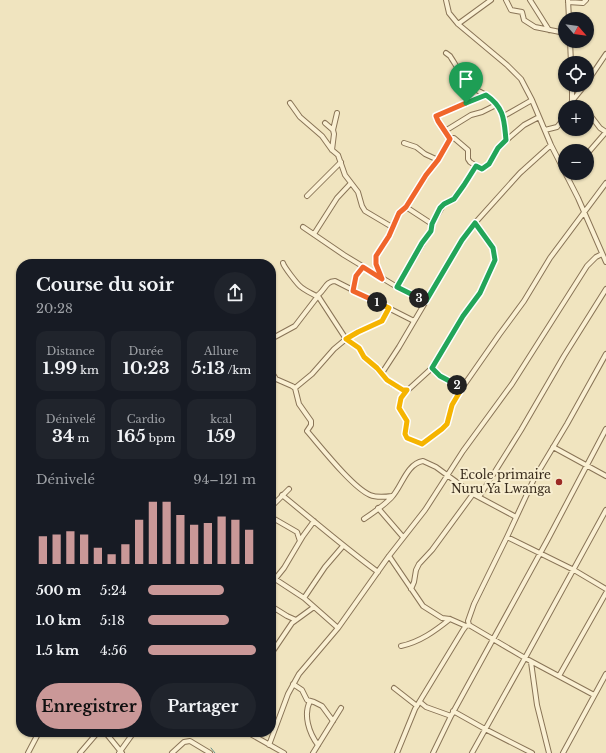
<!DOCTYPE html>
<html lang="fr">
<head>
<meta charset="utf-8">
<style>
	body { margin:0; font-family:"Libre Baskerville",serif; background:#20242c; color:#f1f3f6; height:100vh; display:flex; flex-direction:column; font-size:15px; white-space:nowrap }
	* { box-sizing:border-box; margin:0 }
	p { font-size:13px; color:#9ea1a6 }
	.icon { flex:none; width:22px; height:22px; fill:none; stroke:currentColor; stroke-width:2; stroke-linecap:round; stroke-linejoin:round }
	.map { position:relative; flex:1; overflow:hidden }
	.sheet { position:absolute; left:16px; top:259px; width:260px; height:478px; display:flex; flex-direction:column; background:#171b24; border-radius:16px; box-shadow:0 1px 3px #0004 }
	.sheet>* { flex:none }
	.needle { width:26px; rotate:118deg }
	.buttons { position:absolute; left:558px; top:12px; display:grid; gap:8px }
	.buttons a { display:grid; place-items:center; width:36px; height:36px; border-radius:50%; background:#171b24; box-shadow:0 1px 3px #0004; font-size:20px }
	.pin { position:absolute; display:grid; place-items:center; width:34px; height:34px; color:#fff; margin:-41px -17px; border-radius:50% 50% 50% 0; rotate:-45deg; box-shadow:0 0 4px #0007 }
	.pin .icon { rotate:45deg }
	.km { position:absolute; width:20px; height:20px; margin:-10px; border-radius:50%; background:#222; color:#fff; font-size:11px; line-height:20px; text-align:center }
	.round { display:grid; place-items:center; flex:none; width:42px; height:42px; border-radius:21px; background:#20242c }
	.head { display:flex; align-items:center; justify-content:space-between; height:68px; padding:0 20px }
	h1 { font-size:18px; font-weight:800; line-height:30px }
	.stats { display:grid; grid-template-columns:repeat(3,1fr); gap:6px; height:68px; padding:4px 20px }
	.stats div { display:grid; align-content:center; border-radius:10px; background:#20242c; text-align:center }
	.stats b { font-size:17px; font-weight:800 }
	.stats small { font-size:11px; font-weight:400 }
	.stats p { font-size:11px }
	.chart { height:112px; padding:8px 20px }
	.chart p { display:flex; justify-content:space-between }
	.chart svg { width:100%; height:72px; margin-top:4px; stroke:#ca9898; stroke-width:6 }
	.action { display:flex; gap:8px; margin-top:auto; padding:8px 20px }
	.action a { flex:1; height:46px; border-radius:24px; background:#ca9898; color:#111; font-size:16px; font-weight:800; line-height:46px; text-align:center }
	.action a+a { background:#20242c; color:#f1f3f6 }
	ul { padding:0 20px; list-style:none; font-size:13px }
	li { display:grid; grid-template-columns:64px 48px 1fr; align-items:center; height:30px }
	li i { height:10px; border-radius:5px; background:#ca9898 }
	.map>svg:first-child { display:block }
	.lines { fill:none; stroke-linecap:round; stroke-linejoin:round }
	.stream { stroke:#699088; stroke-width:1 }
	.minor-casing { stroke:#897457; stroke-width:6 }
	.minor { stroke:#faf0d3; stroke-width:4 }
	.split-1-casing { stroke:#fff; stroke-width:8 }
	.split-2-casing { stroke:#fff; stroke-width:8 }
	.split-3-casing { stroke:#fff; stroke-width:8 }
	.split-4-casing { stroke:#fff; stroke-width:8 }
	.split-1 { stroke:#f0652b; stroke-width:5 }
	.split-2 { stroke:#f5b400; stroke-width:5 }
	.split-3 { stroke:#22a559; stroke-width:5 }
	.split-4 { stroke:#22a559; stroke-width:5 }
	.poi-dot { fill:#9b2924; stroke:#f7edcf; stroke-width:1.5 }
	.labels { text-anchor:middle; stroke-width:4; stroke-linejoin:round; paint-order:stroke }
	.poi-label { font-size:12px; fill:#382b1c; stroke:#f7edcf; text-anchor:end }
</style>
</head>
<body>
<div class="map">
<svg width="606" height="753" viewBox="0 0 606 753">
	<rect width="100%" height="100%" fill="#f0e4bf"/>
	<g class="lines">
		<path class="stream" d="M211,748L215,753"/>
		<g class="minor-casing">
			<path id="minor" d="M446,0L449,13L458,24L507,65L521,79L532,100L551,145L578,198L606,262
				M506,0L511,10L522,12L524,20L535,27L565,33
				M530,0L549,30
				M568,0L569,19
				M568,2L583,3L586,0
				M458,24L491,0
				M570,41L571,63
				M446,53L450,56C456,65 463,79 472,87C477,91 484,93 490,98C505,110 504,123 506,140
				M587,82L606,54
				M290,103L300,117L322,136L332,150L338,155L345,175L358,192L362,206L365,211L392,227
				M570,107L572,101V85
				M583,107L572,101L585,85
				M587,111L600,128L606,132
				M504,116L532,100
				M325,123L333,130L334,134L332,150
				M333,130L337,113
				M545,130L557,127L565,117
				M445,131L471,115L482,112L496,105
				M450,139L438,121L436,116L457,106L486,96
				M404,143L416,147L425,154L438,160
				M587,154L606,132
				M307,196L341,162
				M432,224L444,204L453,199L464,185L475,166
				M303,227L344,255L397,287L426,301
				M314,234L337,198L351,183
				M283,263C284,267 298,285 301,287C306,291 311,293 316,296C324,293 325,281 335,281L414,321
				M382,278L376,264V256L389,236L399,213L406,207
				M397,287L432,228V224L406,207C420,183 437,163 450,139L454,138L468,150V159L470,162L481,169L489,164L498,148L510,137L524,125L539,117
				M353,291L356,276L363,267
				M271,339L295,326L318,296L346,339L359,348L364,357L372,364L390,383L403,390L409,389L432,368L463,315L480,293L491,270L495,260L493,248L487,239L475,223
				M432,368L440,376L462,388
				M271,371L276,379L292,386L295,388L299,404L311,421V425L307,431C321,447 352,487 370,495C377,498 385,497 392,496
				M382,373L399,347L462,240L475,223L520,173L551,145
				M295,388L312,374L334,349L346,339L358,331L382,321L389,308
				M407,390L401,398L399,408L407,421L406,437L409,439L422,444L444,427L448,421L452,405L462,388L499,335L524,301L550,258L606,183
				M553,447L606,476
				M282,495C314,521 345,548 378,572
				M479,497L521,430L564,356L606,289
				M271,507L289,489
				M378,508L403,537
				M271,517L297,532L300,541
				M364,519C373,513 383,506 391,498C402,487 406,464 423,461L436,467L473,494L516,517
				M507,537L574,570L606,589
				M389,556L423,606L442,618L450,619L466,626
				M271,574L275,579L304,598L338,628
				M271,584L284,568L303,536L314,521
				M411,589L414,582L416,570L419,564L432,550L473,494
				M304,598L325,567L343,546
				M271,606L287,616L296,620
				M401,646C420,642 435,631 450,619
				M271,654L292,623L314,607
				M531,662L537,705L549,753
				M559,676L606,593
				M293,684L302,690L307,700L314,702L322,706L333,721
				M394,688L417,706
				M594,695L525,658L469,625L468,621L474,604L507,537L534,479L567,424L606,354
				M310,701C303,715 309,733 318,745
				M420,702L426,707L451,716
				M453,711L485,729L532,753
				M105,732L122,753
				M247,732L284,753
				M269,745L288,694L299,674L338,628L389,556L425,510L463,451L512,384L587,266L596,257L602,254
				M28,753L39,732
				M80,753L98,732
				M119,753L134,732
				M172,753L184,742L190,741L210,753
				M313,753L341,708
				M397,753L415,709L463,630L466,626L469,625
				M433,753L451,716L548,539L606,429
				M472,753L525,658L606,510
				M563,753L606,674"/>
		</g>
		<use href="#minor" class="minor"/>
	</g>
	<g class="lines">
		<g class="split-1-casing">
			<path id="split-1" d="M377,302L353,291L356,276L363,267L382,279L376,264V256L389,236L399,213L406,207L426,175L438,160L450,139L438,121L436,116L466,103"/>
		</g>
		<g class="split-2-casing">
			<path id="split-2" d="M377,302L389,308L382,321L358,332L346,339L359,348L364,357L377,368L387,380L403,390H407L401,398L399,408L407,421L405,434L407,438L422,444L442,429L447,424L452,405L462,388L457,385"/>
		</g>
		<g class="split-3-casing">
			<path id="split-3" d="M419,298L426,301L462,240L475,223L493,248L495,260L480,293L463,316L432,368L440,376L457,385"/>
		</g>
		<g class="split-4-casing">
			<path id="split-4" d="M419,298L397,287L422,243L431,231L432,224L440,208L444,204L454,199L464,185L476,166L482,169L489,164L498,148L506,140C504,121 505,108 486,95L466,103"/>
		</g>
		<use href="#split-1" class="split-1"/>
		<use href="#split-2" class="split-2"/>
		<use href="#split-3" class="split-3"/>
		<use href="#split-4" class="split-4"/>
	</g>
	<circle class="poi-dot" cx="559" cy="482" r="4"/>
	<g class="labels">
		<g class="poi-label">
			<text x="551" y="479">Ecole primaire<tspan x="551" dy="14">Nuru Ya Lwanga</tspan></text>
		</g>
	</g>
</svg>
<div class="buttons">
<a><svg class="needle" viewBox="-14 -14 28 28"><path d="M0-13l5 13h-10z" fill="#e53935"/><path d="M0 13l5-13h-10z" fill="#9ea1a6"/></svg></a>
<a><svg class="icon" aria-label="locate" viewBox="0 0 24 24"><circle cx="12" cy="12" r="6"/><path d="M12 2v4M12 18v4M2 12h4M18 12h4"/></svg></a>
<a>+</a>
<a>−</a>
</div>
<div class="pin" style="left:466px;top:103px;background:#1e9e55"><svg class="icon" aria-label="arrive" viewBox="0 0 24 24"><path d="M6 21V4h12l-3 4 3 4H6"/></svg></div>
<b class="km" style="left:377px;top:302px">1</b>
<b class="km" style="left:457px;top:385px">2</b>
<b class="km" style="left:419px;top:298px">3</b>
<section class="sheet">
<div class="head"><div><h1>Course du soir</h1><p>20:28</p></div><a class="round"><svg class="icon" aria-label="share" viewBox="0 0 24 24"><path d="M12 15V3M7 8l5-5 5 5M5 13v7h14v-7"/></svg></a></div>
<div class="stats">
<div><p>Distance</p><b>1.99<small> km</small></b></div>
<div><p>Durée</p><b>10:23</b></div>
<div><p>Allure</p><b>5:13<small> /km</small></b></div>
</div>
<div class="stats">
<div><p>Dénivelé</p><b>34<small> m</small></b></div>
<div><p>Cardio</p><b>165<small> bpm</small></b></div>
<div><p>kcal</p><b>159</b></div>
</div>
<div class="chart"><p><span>Dénivelé</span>94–121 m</p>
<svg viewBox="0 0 160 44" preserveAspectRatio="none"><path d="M5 44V27M15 44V26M25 44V24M35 44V26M45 44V34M55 44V38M65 44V32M75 44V17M85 44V6M95 44V6M105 44V14M115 44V20M125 44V19M135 44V15M145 44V17M155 44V23"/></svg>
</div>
<ul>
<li><b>500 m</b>5:24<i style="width:70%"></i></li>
<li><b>1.0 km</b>5:18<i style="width:75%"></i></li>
<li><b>1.5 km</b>4:56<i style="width:100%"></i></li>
</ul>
<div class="action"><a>Enregistrer</a><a>Partager</a></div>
</section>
</div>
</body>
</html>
